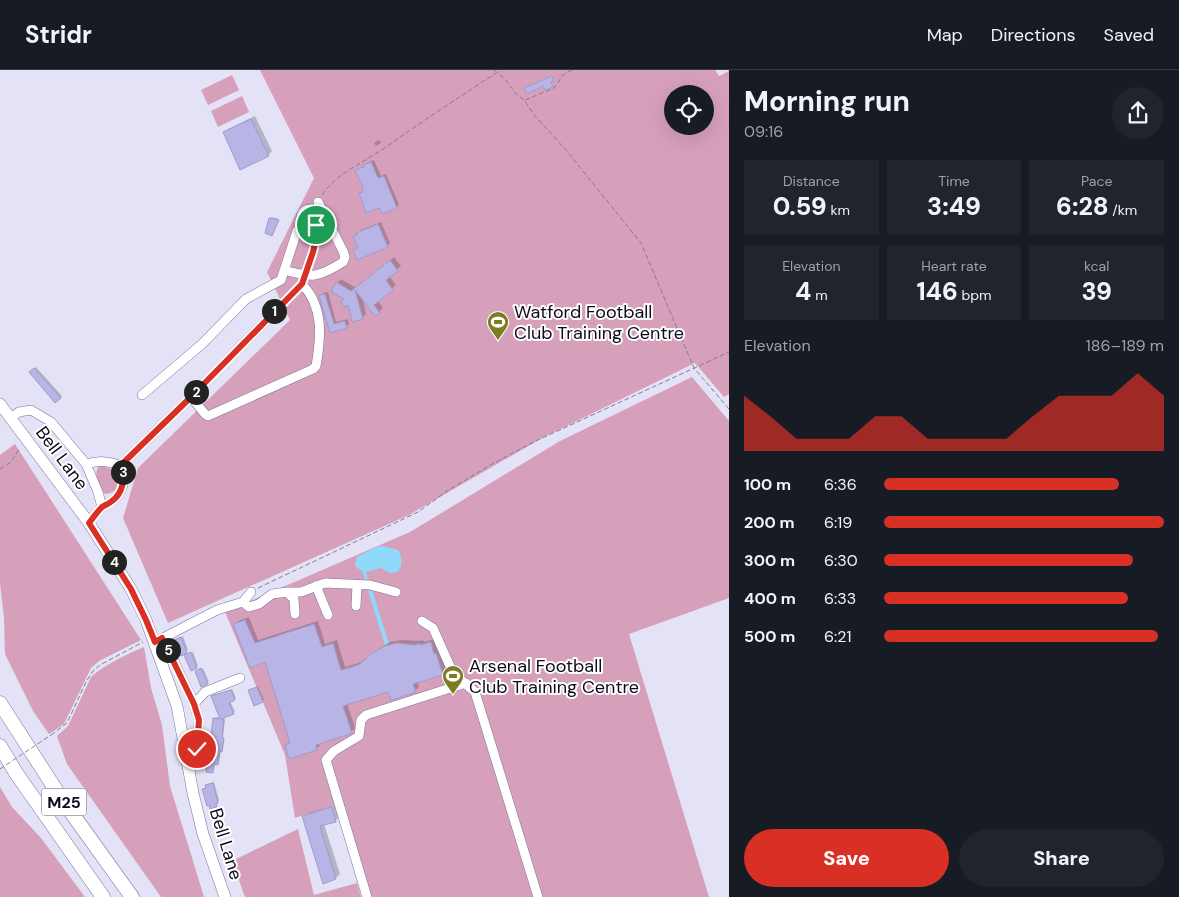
<!DOCTYPE html>
<html lang="en">
<head>
<meta charset="utf-8">
<style>
	body { margin:0; font-family:"DM Sans",sans-serif; background:#20242c; color:#f1f3f6; height:100vh; display:flex; flex-direction:column; font-size:19px; white-space:nowrap }
	* { box-sizing:border-box; margin:0 }
	p { font-size:16px; color:#9ea1a6 }
	.icon { flex:none; width:28px; height:28px; fill:none; stroke:currentColor; stroke-width:2; stroke-linecap:round; stroke-linejoin:round }
	.map { position:relative; flex:1; overflow:hidden }
	.drawer { display:flex; flex-direction:column; background:#171b24; width:450px }
	.drawer>* { flex:none }
	.buttons { position:absolute; left:664px; top:15px; display:grid; gap:10px }
	.buttons a { display:grid; place-items:center; width:50px; height:50px; border-radius:50%; background:#171b24; box-shadow:0 5px 20px #0002; font-size:25px }
	.pin { position:absolute; display:grid; place-items:center; width:42px; height:42px; color:#fff; margin:-21px; border:2px solid #fff; border-radius:50%; box-shadow:0 1px 5px #0007 }
	.km { position:absolute; width:25px; height:25px; margin:-12px; border-radius:50%; background:#222; color:#fff; font-size:14px; line-height:25px; text-align:center }
	.round { display:grid; place-items:center; flex:none; width:52px; height:52px; border-radius:26px; background:#20242c }
	.head { display:flex; align-items:center; justify-content:space-between; height:85px; padding:0 15px }
	h1 { font-size:28px; font-weight:800; line-height:38px }
	.stats { display:grid; grid-template-columns:repeat(3,1fr); gap:8px; height:85px; padding:5px 15px }
	.stats div { display:grid; align-content:center; border-radius:0px; background:#20242c; text-align:center }
	.stats b { font-size:25px; font-weight:800 }
	.stats small { font-size:14px; font-weight:400 }
	.stats p { font-size:14px }
	.chart { height:140px; padding:10px 15px }
	.chart p { display:flex; justify-content:space-between }
	.chart svg { width:100%; height:90px; margin-top:5px; fill:#d93025; opacity:.7 }
	.button { display:flex; gap:10px; margin-top:auto; padding:10px 15px }
	.button a { flex:1; height:58px; border-radius:30px; background:#d93025; color:#fff; font-size:20px; font-weight:800; line-height:58px; text-align:center }
	.button a+a { background:#20242c; color:#f1f3f6 }
	ul { padding:0 15px; list-style:none; font-size:16px }
	li { display:grid; grid-template-columns:80px 60px 1fr; align-items:center; height:38px }
	li i { height:12px; border-radius:6px; background:#d93025 }
	header { display:flex; align-items:center; gap:30px; box-sizing:border-box; height:70px; padding:0 25px; background:#171b24; border-bottom:1px solid #363941 }
	header strong { font-size:24px }
	nav { display:flex; gap:28px; margin-inline-start:auto; font-size:18px }
	main { display:flex; flex:1; min-height:0 }
	.map>svg:first-child { display:block }
	.green { fill:#d7a0ba; fill-rule:evenodd }
	.water { fill:#8fd9fb }
	.shadow { fill:#0003 }
	.building { fill:#b8b4e5; stroke:#9f9bcb }
	.lines { fill:none; stroke-linecap:round; stroke-linejoin:round }
	.minor-casing { stroke:#7974a2; stroke-width:10 }
	.major-casing { stroke:#7974a2; stroke-width:12 }
	.highway-casing { stroke:#7974a2; stroke-width:15 }
	.path { stroke:#807e90; stroke-width:1; stroke-dasharray:5 2.5; stroke-linecap:butt }
	.minor { stroke:#fff; stroke-width:9 }
	.major { stroke:#fff; stroke-width:11 }
	.highway { stroke:#fff; stroke-width:14 }
	.path-bridge { stroke:#807e90; stroke-width:1; stroke-dasharray:5 2.5; stroke-linecap:butt }
	.route-casing { stroke:#fff; stroke-width:10 }
	.route { stroke:#d93025; stroke-width:6 }
	.labels { text-anchor:middle; stroke-width:4; stroke-linejoin:round; paint-order:stroke }
	.shield { fill:#fff; stroke:#56545f; stroke-width:1 }
	.shield-label { font-size:16px; font-weight:bold; fill:#0d0a1b }
	.poi-label { font-size:18px; fill:#0d0a1b; stroke:#fff; text-anchor:start }
	.street-label { font-size:18px; fill:#0d0a1b; stroke:#fff }
</style>
</head>
<body>
<header>
<strong>Stridr</strong>
<nav><a>Map</a><a>Directions</a><a>Saved</a></nav>
</header>
<main>
<div class="map">
<svg width="729" height="827" viewBox="0 0 729 827">
	<rect width="100%" height="100%" fill="#e3e2f6"/>
	<path class="green" d="M260,0H715L719,6L729,1V324L724,327L695,293L542,368L409,445L168,553L123,448L138,398L290,250L267,202L314,108ZM672,24H705V56H672Z
		M232,5L239,20L208,35L201,20Z
		M242,26L249,42L218,57L211,41Z
		M692,307L729,351V528L629,564L709,827H365L336,734L295,748L285,685L225,542L410,462L560,371Z
		M15,374L141,570L99,591L91,598L64,654L49,664L33,641L5,584L4,548L0,513V385Z
		M99,396C125,396 122,425 105,424C98,417 93,404 99,396Z
		M144,577L151,618L162,655L170,716L204,827H161L67,694L57,666L68,656L91,607C107,593 126,585 144,577Z
		M0,717L12,737L41,768L85,827H0Z
		M298,759L314,825L357,813L361,827H245L232,791Z"/>
	<path class="water" d="M383,476L398,480C403,487 404,503 392,503C388,503 384,499 381,498L366,502L368,509L365,510L362,501L356,497L355,493L357,487L376,477Z
		M372,520L389,574L385,575L368,521Z"/>
	<path class="shadow" d="M255,46L272,81L268,85L224,63L228,59Z
		M379,70L381,73L376,76L374,73Z
		M374,90L381,106L386,104L399,135L396,137L360,124L364,121V117L357,101L364,96L367,93Z
		M272,147L279,149L272,164L267,163L270,148Z
		M381,152L390,173L387,176L354,181L358,177L354,167L361,160Z
		M394,187L401,196L389,206L396,215L377,230L383,238L379,242L362,226L366,244L362,248L346,229L337,213L341,209L356,218Z
		M328,222L336,252L348,249L349,254L346,257L331,262L321,226L323,223Z
		M36,297L62,326L56,331L30,302Z
		M249,547L258,570L318,551L325,574L337,570L345,597L362,592L365,589L369,588L377,580L390,572L402,570L420,571L423,570L424,572L434,569L438,581L440,580L446,600L442,604L417,611L419,617L415,621L389,620L347,633L355,658L351,662L319,673L320,675L316,679L286,675L291,671L266,590L234,555L238,551Z
		M183,566L188,580L182,584L176,570Z
		M193,582L198,596L192,599L187,584Z
		M203,598L209,612L207,613L198,600Z
		M258,616L264,630L262,631L249,621Z
		M232,619L236,628L230,631L235,642L233,643L214,625Z
		M216,647L225,649L223,667H224L223,679L220,680L219,692L217,694L215,693L214,700L213,701L209,686L212,684L214,649Z
		M214,712L219,730L216,736L204,720L207,717V716L208,714Z
		M336,734L340,747L336,750L324,754L340,804L336,808L304,747L308,743Z"/>
	<path class="building" d="M552,6L554,11L551,12L553,17L545,20L543,16L527,24L524,18Z
		M251,49L269,86L240,100L223,62Z
		M371,92L378,108L384,106L397,138L382,144L379,138L366,143L359,123L363,122L362,118L363,117L355,100L364,97L363,95Z
		M269,148L279,150L272,166L265,163Z
		M378,154L388,177L357,190L353,180L358,178L353,167L357,165L356,163Z
		M390,190L398,201L386,210L393,220L374,235L380,243L375,246L355,220L363,249L352,252L348,235L344,237L341,232L344,229L331,222L336,212L351,221Z
		M325,224L334,254L345,251L347,258L330,263L319,225Z
		M34,298L61,328L55,333L29,302Z
		M245,550L255,573L314,554L322,577L333,573L341,600L361,594L360,592L364,591L372,583L385,576L397,573L415,575L420,573V575L431,572L434,584L436,583L443,605L413,614L416,622L391,630L388,622L343,636L352,663L316,675L317,680L289,689L285,675L290,673L265,592L250,598L233,554Z
		M181,567L187,583L181,586L174,570Z
		M191,582L197,598L191,601L184,585Z
		M201,598L208,614L201,617L195,601Z
		M257,617L263,632L254,636L248,620Z
		M231,620L235,630L229,633L234,644L221,649L224,650L222,668H224L222,682L220,681L218,695L214,694L213,703L206,702L208,685H211L213,666L211,665L213,648L220,649L211,626Z
		M213,713L218,733L216,734L217,737L210,739L209,735L207,736L202,719L206,718L205,715Z
		M332,737L336,752L320,756L336,809L323,814L302,746Z"/>
	<g class="lines">
		<g class="minor-casing">
			<path id="minor" d="M301 148a9 9 0 1 1 18 0a9 9 0 1 1-18 0Z
				M284,200C312,208 318,208 343,192L345,187L343,181L318,132
				M191,327L205,344L208,346L313,299L316,296C321,267 324,237 302,214
				M10,348L19,342L31,340L51,352L86,394L98,422L102,437
				M86,394C98,391 108,390 120,396L191,327L302,214L313,182L317,165L315,159C307,156 304,156 297,161L281,210L246,229L202,274L142,325
				M89,453C93,448 97,442 102,437C105,435 109,434 112,431C123,423 127,408 120,396
				M316,516L328,545
				M287,522H301L325,513L370,515L396,522
				M243,532L249,537L259,534L272,524L287,522L294,529L295,544
				M356,536L357,515
				M422,551L433,558L453,603L475,622L538,827
				M163,568L194,634L199,650L198,668L196,689L189,702
				M159,570L217,540L243,532L251,522
				M194,634L205,622L240,608
				M367,827L326,690L334,681L359,666L361,650L366,645L466,613"/>
		</g>
		<g class="major-casing">
			<path id="major" d="M0,334L89,453L131,519L146,550L177,636L193,723L203,764L225,827"/>
		</g>
		<g class="highway-casing">
			<path id="highway" d="M0,633L63,731L132,827
				M0,676L16,703L103,827"/>
		</g>
		<path class="path" d="M494,0L504,8L517,25L524,30L535,46L566,80L641,173L694,298L729,339
			M525,30L554,18L564,4L572,0
			M322,125C337,103 361,94 383,79C420,53 458,28 496,3
			M0,399L11,392L20,378
			M258,518L418,442L447,421L494,393L538,370L729,282
			M51,665L67,653L86,612L93,601L100,595L143,572"/>
		<use href="#minor" class="minor"/>
		<use href="#major" class="major"/>
		<use href="#highway" class="highway"/>
		<path class="path-bridge" d="M0,699L51,665"/>
	</g>
	<g class="lines">
		<g class="route-casing">
			<path id="route" d="M197,679L199,650L194,634L162,568L155,572L146,550L131,519L89,453C93,448 97,442 102,437C105,435 109,434 112,431C123,423 126,408 120,396L191,327L302,214L313,182L317,165L315,160L308,156L311,157L316,155"/>
		</g>
		<use href="#route" class="route"/>
	</g>
	<defs>
		<g id="stadium-pin" transform="scale(1.125)"><path d="M0 17L-7.5 6A9.5 9.5 0 1 1 7.5 6Z" fill="#7d7c23" stroke="#fff"/><path d="M0-5a6.5 5 0 1 0 0 10a6.5 5 0 1 0 0-10ZM-3.5-1.8h7v3.6h-7Z" fill="#fff"/></g>
	</defs>
	<g fill-rule="evenodd">
		<use href="#stadium-pin" x="498" y="252"/>
		<use href="#stadium-pin" x="453" y="606"/>
	</g>
	<g class="labels">
		<rect class="shield" x="41.5" y="718.5" width="45" height="27" rx="4"/>
		<g class="shield-label">
			<text x="64" y="738">M25</text>
		</g>
		<g class="poi-label">
			<text x="514" y="248">Watford Football<tspan x="514" dy="21">Club Training Centre</tspan></text>
			<text x="469" y="602">Arsenal Football<tspan x="469" dy="21">Club Training Centre</tspan></text>
		</g>
		<g class="street-label">
			<text transform="translate(62 388) rotate(53)" y="6">Bell Lane</text>
			<text transform="translate(226 774) rotate(73)" y="6">Bell Lane</text>
		</g>
	</g>
</svg>
<div class="buttons">
<a><svg class="icon" aria-label="locate" viewBox="0 0 24 24"><circle cx="12" cy="12" r="6"/><path d="M12 2v4M12 18v4M2 12h4M18 12h4"/></svg></a>
</div>
<div class="pin" style="left:316px;top:155px;background:#1e9e55"><svg class="icon" aria-label="arrive" viewBox="0 0 24 24"><path d="M6 21V4h12l-3 4 3 4H6"/></svg></div>
<div class="pin" style="left:197px;top:679px;background:#d93025"><svg class="icon" aria-label="check" viewBox="0 0 24 24"><path d="M5 12l5 5 9-10"/></svg></div>
<b class="km" style="left:274px;top:241px">1</b>
<b class="km" style="left:196px;top:322px">2</b>
<b class="km" style="left:123px;top:402px">3</b>
<b class="km" style="left:114px;top:492px">4</b>
<b class="km" style="left:168px;top:580px">5</b>
</div>
<section class="drawer">
<div class="head"><div><h1>Morning run</h1><p>09:16</p></div><a class="round"><svg class="icon" aria-label="share" viewBox="0 0 24 24"><path d="M12 15V3M7 8l5-5 5 5M5 13v7h14v-7"/></svg></a></div>
<div class="stats">
<div><p>Distance</p><b>0.59<small> km</small></b></div>
<div><p>Time</p><b>3:49</b></div>
<div><p>Pace</p><b>6:28<small> /km</small></b></div>
</div>
<div class="stats">
<div><p>Elevation</p><b>4<small> m</small></b></div>
<div><p>Heart rate</p><b>146<small> bpm</small></b></div>
<div><p>kcal</p><b>39</b></div>
</div>
<div class="chart"><p><span>Elevation</span>186–189 m</p>
<svg viewBox="0 0 160 44" preserveAspectRatio="none"><path d="M0 44V17L10 27L20 38L30 38L40 38L50 27L60 27L70 38L80 38L90 38L100 38L110 27L120 17L130 17L140 17L150 6L160 17V44z"/></svg>
</div>
<ul>
<li><b>100 m</b>6:36<i style="width:84%"></i></li>
<li><b>200 m</b>6:19<i style="width:100%"></i></li>
<li><b>300 m</b>6:30<i style="width:89%"></i></li>
<li><b>400 m</b>6:33<i style="width:87%"></i></li>
<li><b>500 m</b>6:21<i style="width:98%"></i></li>
</ul>
<div class="button"><a>Save</a><a>Share</a></div>
</section>
</main>
</body>
</html>
